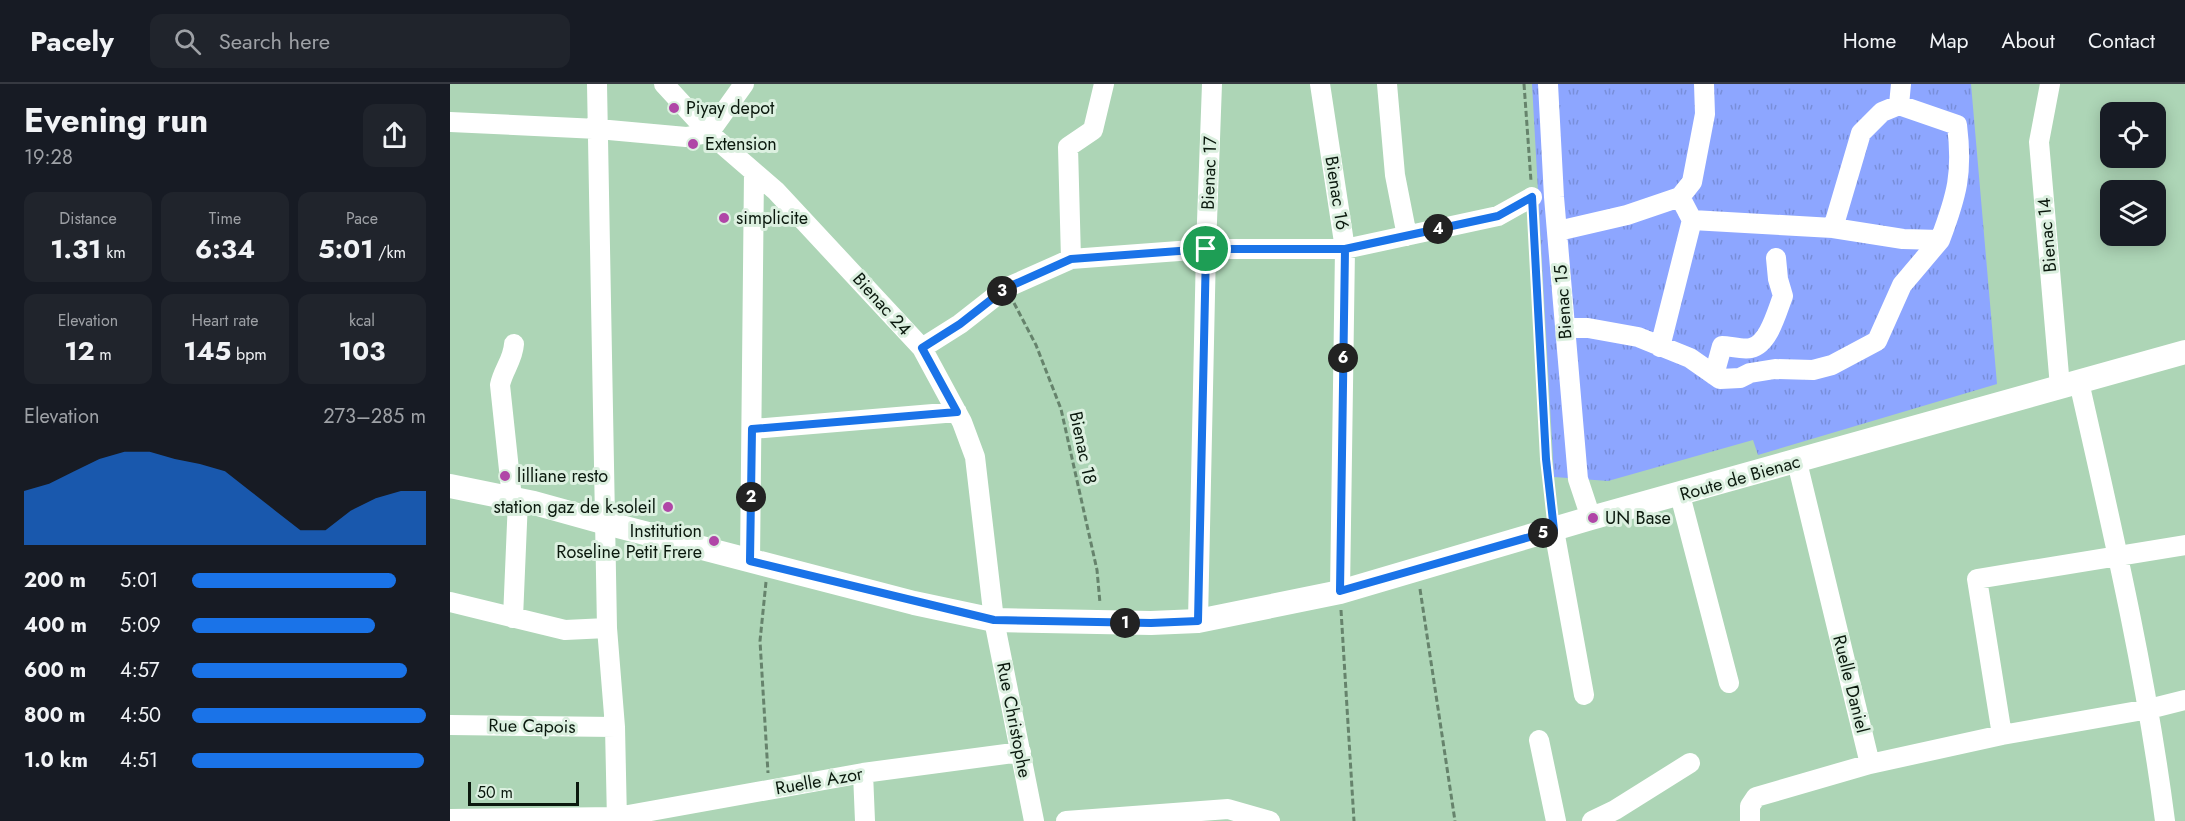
<!DOCTYPE html>
<html lang="en">
<head>
<meta charset="utf-8">
<style>
	body { margin:0; font-family:Jost,sans-serif; background:#20242c; color:#f1f3f6; height:100vh; display:flex; flex-direction:column; font-size:22px; white-space:nowrap }
	* { box-sizing:border-box; margin:0 }
	p { font-size:20px; color:#9ea1a6 }
	.icon { flex:none; width:33px; height:33px; fill:none; stroke:currentColor; stroke-width:2; stroke-linecap:round; stroke-linejoin:round }
	.map { position:relative; flex:1; overflow:hidden }
	.drawer { display:flex; flex-direction:column; background:#171b24; width:450px }
	.drawer>* { flex:none }
	.fabs { position:absolute; left:1650px; top:18px; display:grid; gap:12px }
	.fabs a { display:grid; place-items:center; width:66px; height:66px; border-radius:12px; background:#171b24; box-shadow:0 3px 15px #0003; font-size:30px }
	.scale { position:absolute; left:18px; bottom:15px; width:111px; box-sizing:border-box; padding-left:6px; border:3px solid #0b190e; border-top:0; font-size:16px; line-height:21px; white-space:nowrap; color:#0b190e; -webkit-text-stroke:4px #dcf0e0; paint-order:stroke }
	.pin { position:absolute; display:grid; place-items:center; width:51px; height:51px; color:#fff; margin:-26px; border:3px solid #fff; border-radius:50%; box-shadow:0 2px 6px #0007 }
	.km { position:absolute; width:30px; height:30px; margin:-15px; border-radius:50%; background:#222; color:#fff; font-size:16px; line-height:30px; text-align:center }
	.round { display:grid; place-items:center; flex:none; width:63px; height:63px; border-radius:12px; background:#20242c }
	.overview { display:flex; align-items:center; justify-content:space-between; height:102px; padding:0 24px }
	h1 { font-size:33px; font-weight:700; line-height:45px }
	.metrics { display:grid; grid-template-columns:repeat(3,1fr); gap:9px; height:102px; padding:6px 24px }
	.metrics div { display:grid; align-content:center; border-radius:12px; background:#20242c; text-align:center }
	.metrics b { font-size:26px; font-weight:700 }
	.metrics small { font-size:16px; font-weight:400 }
	.metrics p { font-size:16px }
	.chart { height:168px; padding:12px 24px }
	.chart p { display:flex; justify-content:space-between }
	.chart svg { width:100%; height:108px; margin-top:6px; fill:#1a73e8; opacity:.7 }
	ul { padding:0 24px; list-style:none; font-size:20px }
	li { display:grid; grid-template-columns:96px 72px 1fr; align-items:center; height:45px }
	li i { height:15px; border-radius:8px; background:#1a73e8 }
	header { display:flex; align-items:center; gap:36px; box-sizing:border-box; height:84px; padding:0 30px; background:#171b24; border-bottom:2px solid #363941 }
	header strong { font-size:28px }
	nav { display:flex; gap:33px; margin-inline-start:auto; font-size:21px }
	.search { width:420px; height:54px; background:#20242c; display:flex; align-items:center; gap:15px; box-sizing:border-box; padding:0 21px; border-radius:12px; color:#9ea1a6; font-size:22px }
	main { display:flex; flex:1; min-height:0 }
	.map>svg:first-child { display:block }
	.grass { fill:url(#grass-tufts) }
	.lines { fill:none; stroke-linecap:round; stroke-linejoin:round }
	.path { stroke:#66836c; stroke-width:3; stroke-dasharray:6 3; stroke-linecap:butt }
	.minor { stroke:#fff; stroke-width:20 }
	.major { stroke:#fff; stroke-width:24 }
	.route-casing { stroke:#fff; stroke-width:12 }
	.route { stroke:#1a73e8; stroke-width:8 }
	.poi-dot { fill:#b046a7; stroke:#dcf0e0; stroke-width:2 }
	.labels { text-anchor:middle; stroke-width:6; stroke-linejoin:round; paint-order:stroke }
	.poi-label { font-size:18px; fill:#0b190e; stroke:#dcf0e0; text-anchor:start }
	.street-label { font-size:18px; fill:#0b190e; stroke:#dcf0e0 }
</style>
</head>
<body>
<header>
<strong>Pacely</strong>
<div class="search"><svg class="icon" aria-label="search" viewBox="0 0 24 24"><circle cx="10" cy="10" r="6"/><path d="M15 15l6 6"/></svg>Search here</div>
<nav><a>Home</a><a>Map</a><a>About</a><a>Contact</a></nav>
</header>
<main>
<section class="drawer">
<div class="overview"><div><h1>Evening run</h1><p>19:28</p></div><a class="round"><svg class="icon" aria-label="share" viewBox="0 0 24 24"><path d="M12 15V3M7 8l5-5 5 5M5 13v7h14v-7"/></svg></a></div>
<div class="metrics">
<div><p>Distance</p><b>1.31<small> km</small></b></div>
<div><p>Time</p><b>6:34</b></div>
<div><p>Pace</p><b>5:01<small> /km</small></b></div>
</div>
<div class="metrics">
<div><p>Elevation</p><b>12<small> m</small></b></div>
<div><p>Heart rate</p><b>145<small> bpm</small></b></div>
<div><p>kcal</p><b>103</b></div>
</div>
<div class="chart"><p><span>Elevation</span>273–285 m</p>
<svg viewBox="0 0 160 44" preserveAspectRatio="none"><path d="M0 44V22L10 19L20 14L30 9L40 6L50 6L60 9L70 11L80 14L90 22L100 30L110 38L120 38L130 30L140 25L150 22L160 22V44z"/></svg>
</div>
<ul>
<li><b>200 m</b>5:01<i style="width:87%"></i></li>
<li><b>400 m</b>5:09<i style="width:78%"></i></li>
<li><b>600 m</b>4:57<i style="width:92%"></i></li>
<li><b>800 m</b>4:50<i style="width:100%"></i></li>
<li><b>1.0 km</b>4:51<i style="width:99%"></i></li>
</ul>
</section>
<div class="map">
<svg width="1735" height="737" viewBox="0 0 1735 737">
	<defs>
		<pattern id="grass-tufts" width="24" height="20" patternUnits="userSpaceOnUse" patternTransform="scale(1.5)"><rect width="24" height="20" fill="#8da6ff"/><path d="M3 7l-1-3M5 7V3M7 7l1-3M15 17l-1-3M17 17v-4M19 17l1-3" fill="none" stroke="#788ed9"/></pattern>
	</defs>
	<rect width="100%" height="100%" fill="#add5b6"/>
	<path class="grass" d="M1082,0H1521L1547,300L1308,371L1303,356L1158,397L1104,393Z"/>
	<g class="lines">
		<path class="path" d="M1074,0L1081,97
			M1083,130L1097,375L1102,426
			M564,219L586,261L611,325L647,486L650,519
			M316,498L310,557L318,689
			M970,505L1005,737
			M891,526L904,737"/>
		<path class="minor" d="M147,0L157,544L165,643L167,737
			M214,0L259,49L326,107L472,264L512,338L525,373L544,536L584,737
			M870,0L895,165L890,508
			M937,0L945,91L957,152
			M1098,0L1104,113L1128,395L1141,434
			M1600,0L1589,58L1610,303
			M0,38L148,45L236,53L259,49L294,0
			M1230,113L1242,98L1255,30L1254,0
			M1383,144L1411,49L1432,28L1449,21
			M1108,147L1177,131L1230,113L1242,136L1383,144L1453,155L1490,156C1507,111 1513,89 1507,41L1449,21L1451,0
			M621,175L618,63L643,46L654,0
			M1116,244H1138L1188,253L1240,274L1270,295L1290,294L1300,289L1325,285L1363,286L1382,281L1427,257L1452,201L1490,156
			M1210,263L1242,136
			M472,264L510,240L556,204L621,175L756,165H895L1048,132L1082,113
			M1264,291L1272,262C1280,262 1293,266 1301,264C1319,260 1327,227 1333,212L1328,195L1326,174
			M1629,298C1662,444 1696,589 1715,737
			M302,345L507,328
			M1230,411L1279,599
			M62,414L50,301C53,286 63,276 64,260
			M1104,446L1134,611
			M300,477L304,88
			M0,518L115,546L157,544
			M63,534L68,416
			M748,537L756,165L762,0
			M0,641L165,643
			M1552,651L1527,495L1735,461
			M1089,656L1106,737
			M1420,680L1552,651L1699,625L1735,616
			M413,689L415,737
			M0,735L167,733L413,689L571,668
			M616,737L778,725L820,737
			M1142,737L1165,726L1240,679
			M1300,737V722L1306,713L1420,680L1347,378"/>
		<path class="major" d="M0,402L84,419L156,439L464,519L544,536L701,539L748,537L890,508L1141,434L1735,268"/>
	</g>
	<g class="lines">
		<g class="route-casing">
			<path id="route" d="M756,165L748,537L701,539L544,536L300,477L302,345L507,328L472,264L510,240L556,204L621,175L756,165H895L1048,132L1082,113L1096,375L1104,446L890,507L895,165H756"/>
		</g>
		<use href="#route" class="route"/>
	</g>
	<g class="poi-dot">
		<circle cx="224" cy="24" r="6"/>
		<circle cx="243" cy="60" r="6"/>
		<circle cx="274" cy="134" r="6"/>
		<circle cx="55" cy="392" r="6"/>
		<circle cx="218" cy="423" r="6"/>
		<circle cx="1143" cy="434" r="6"/>
		<circle cx="264" cy="457" r="6"/>
	</g>
	<g class="labels">
		<g class="poi-label">
			<text x="236" y="30">Piyay depot</text>
			<text x="255" y="66">Extension</text>
			<text x="286" y="140">simplicite</text>
			<text x="67" y="398">lilliane resto</text>
			<text x="206" y="429" text-anchor="end">station gaz de k-soleil</text>
			<text x="1155" y="440">UN Base</text>
			<text x="252" y="453" text-anchor="end">Institution<tspan x="252" dy="21">Roseline Petit Frere</tspan></text>
		</g>
		<g class="street-label">
			<text transform="translate(759 89) rotate(-88)" y="6">Bienac 17</text>
			<text transform="translate(887 109) rotate(81)" y="6">Bienac 16</text>
			<text transform="translate(1597 151) rotate(-95)" y="6">Bienac 14</text>
			<text transform="translate(1113 218) rotate(-94)" y="6">Bienac 15</text>
			<text transform="translate(432 220) rotate(48)" y="6">Bienac 24</text>
			<text transform="translate(633 364) rotate(78)" y="6">Bienac 18</text>
			<text transform="translate(1290 394) rotate(-16)" y="6">Route de Bienac</text>
			<text transform="translate(1401 600) rotate(76)" y="6">Ruelle Daniel</text>
			<text transform="translate(564 636) rotate(79)" y="6">Rue Christophe</text>
			<text transform="translate(82 642) rotate(1)" y="6">Rue Capois</text>
			<text transform="translate(369 697) rotate(-10)" y="6">Ruelle Azor</text>
		</g>
	</g>
</svg>
<div class="fabs">
<a><svg class="icon" aria-label="locate" viewBox="0 0 24 24"><circle cx="12" cy="12" r="6"/><path d="M12 2v4M12 18v4M2 12h4M18 12h4"/></svg></a>
<a><svg class="icon" aria-label="layers" viewBox="0 0 24 24"><path d="M12 4l9 5-9 5-9-5zM3 14l9 5 9-5"/></svg></a>
</div>
<div class="scale">50 m</div>
<div class="pin" style="left:756px;top:165px;background:#1e9e55"><svg class="icon" aria-label="arrive" viewBox="0 0 24 24"><path d="M6 21V4h12l-3 4 3 4H6"/></svg></div>
<b class="km" style="left:675px;top:539px">1</b>
<b class="km" style="left:301px;top:413px">2</b>
<b class="km" style="left:552px;top:207px">3</b>
<b class="km" style="left:988px;top:145px">4</b>
<b class="km" style="left:1093px;top:449px">5</b>
<b class="km" style="left:893px;top:274px">6</b>
</div>
</main>
</body>
</html>
